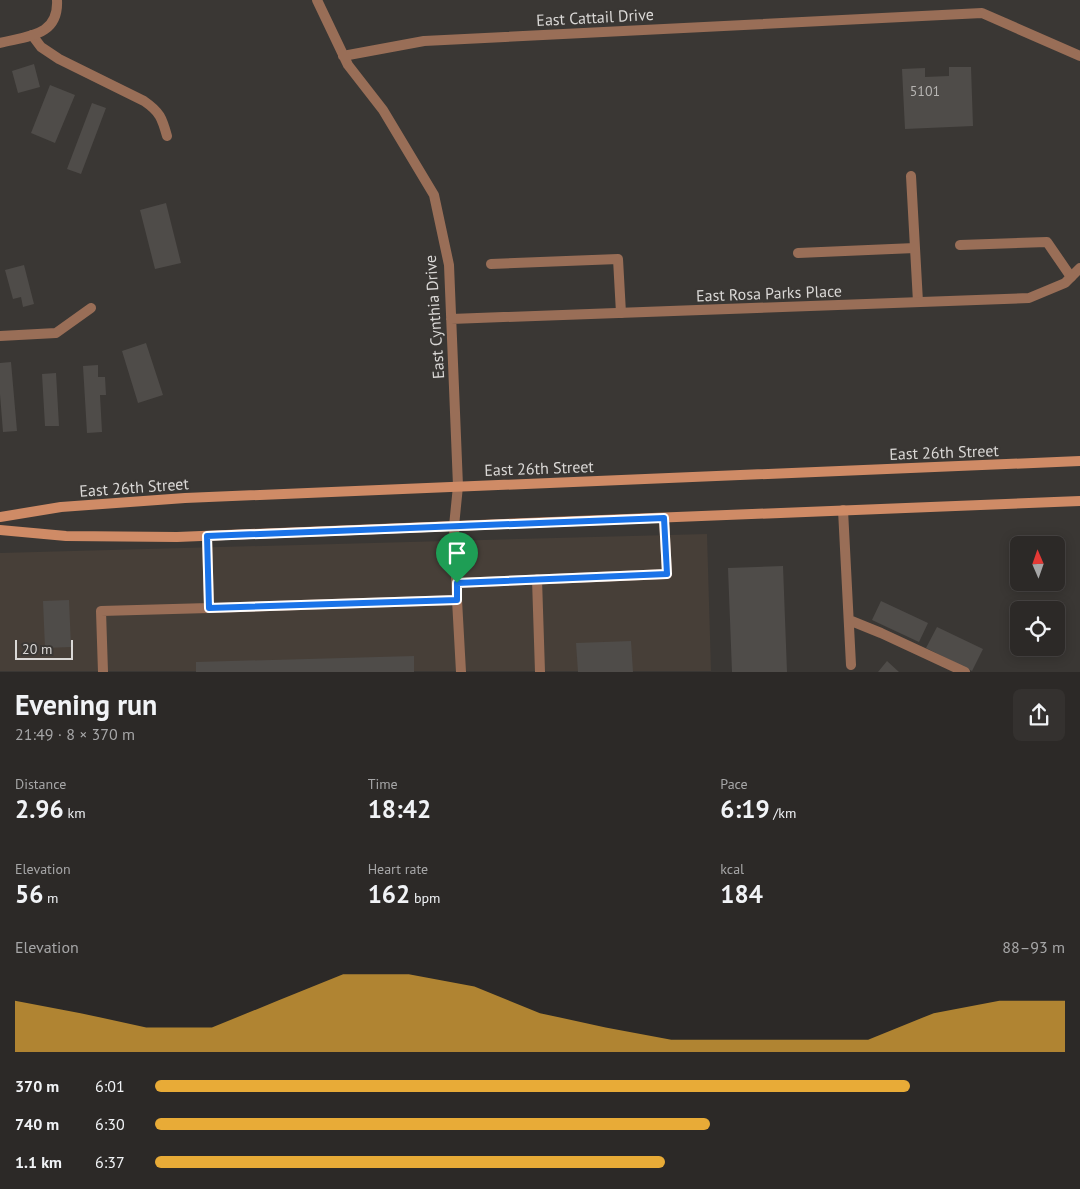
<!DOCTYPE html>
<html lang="en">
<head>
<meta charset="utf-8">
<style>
	body { margin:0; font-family:"PT Sans",sans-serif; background:#34312f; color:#f1f3f6; height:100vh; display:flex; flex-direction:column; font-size:19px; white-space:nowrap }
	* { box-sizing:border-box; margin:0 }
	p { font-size:16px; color:#a6a6a7 }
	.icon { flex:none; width:28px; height:28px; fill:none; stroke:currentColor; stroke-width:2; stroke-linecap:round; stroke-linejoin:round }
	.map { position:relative; height:672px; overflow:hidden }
	.panel { display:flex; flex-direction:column; background:#2c2927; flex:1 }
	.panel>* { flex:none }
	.needle { width:32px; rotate:358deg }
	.tools { position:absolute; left:1010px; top:536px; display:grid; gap:10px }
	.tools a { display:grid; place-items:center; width:55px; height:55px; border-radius:8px; background:#2c2927; box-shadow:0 2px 12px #0003,0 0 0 1px #484544; font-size:25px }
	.scale { position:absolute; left:15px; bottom:12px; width:58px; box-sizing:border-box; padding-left:5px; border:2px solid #dad8d6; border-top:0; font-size:14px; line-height:18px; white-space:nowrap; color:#dad8d6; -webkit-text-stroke:4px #3a3734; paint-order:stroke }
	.pin { position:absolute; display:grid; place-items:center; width:42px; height:42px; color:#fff; margin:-51px -21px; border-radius:50% 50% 50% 0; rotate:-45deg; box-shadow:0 0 5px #0007 }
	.pin .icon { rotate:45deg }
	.round { display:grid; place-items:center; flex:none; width:52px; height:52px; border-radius:8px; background:#34312f }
	.headline { display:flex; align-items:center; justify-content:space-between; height:85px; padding:0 15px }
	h1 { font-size:28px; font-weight:700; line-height:38px }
	.metrics { display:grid; grid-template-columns:repeat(3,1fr); gap:8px; height:85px; padding:5px 15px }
	.metrics div { display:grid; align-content:center }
	.metrics b { font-size:25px; font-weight:700 }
	.metrics small { font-size:14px; font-weight:400 }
	.metrics p { font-size:14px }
	.chart { height:140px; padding:10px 15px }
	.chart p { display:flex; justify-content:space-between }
	.chart svg { width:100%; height:90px; margin-top:5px; fill:#e8ab37; opacity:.7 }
	ul { padding:0 15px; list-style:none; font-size:16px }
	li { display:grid; grid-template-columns:80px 60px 1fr; align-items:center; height:38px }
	li i { height:12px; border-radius:6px; background:#e8ab37 }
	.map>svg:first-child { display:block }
	.built { fill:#473f38 }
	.building { fill:#4f4c49 }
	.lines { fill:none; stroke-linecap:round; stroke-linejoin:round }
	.service { stroke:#996e57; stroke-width:10 }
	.minor { stroke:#996e57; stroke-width:10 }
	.secondary { stroke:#cf8b66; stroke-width:10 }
	.route-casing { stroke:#fff; stroke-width:10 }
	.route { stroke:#1a73e8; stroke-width:6 }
	.labels { text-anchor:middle; stroke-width:4; stroke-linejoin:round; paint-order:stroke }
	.number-label { font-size:14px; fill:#b7b5b3 }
	.street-label { font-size:16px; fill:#dad8d6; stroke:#3a3734 }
</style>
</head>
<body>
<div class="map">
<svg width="1080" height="672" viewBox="0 0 1080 672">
	<rect width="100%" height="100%" fill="#3a3734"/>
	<path class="built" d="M707,534L711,671H0V553Z"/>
	<path class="building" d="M34,64L40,87L18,93L12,71Z
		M949,67H971L973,126L905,129L902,69L925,68V77L949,76Z
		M50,85L75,95L55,143L31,133Z
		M92,103L106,108L81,174L67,169Z
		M166,203L181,263L155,269L140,210Z
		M24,265L34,304L23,307L21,297L13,299L5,270Z
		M146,343L163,395L138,403L122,351Z
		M11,362L17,431L3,432L0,394V363Z
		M98,365V377H105L106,395H100L102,432L87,433L83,366Z
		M56,373L59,426H45L42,374Z
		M783,566L787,672H732L728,568Z
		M69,600L71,647L45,648L43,601Z
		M881,601L928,623L919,642L872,620Z
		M937,627L983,649L972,671L926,648Z
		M631,641L633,672H578L576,643Z
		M414,656V672H196V662Z
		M887,661L899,672H878Z"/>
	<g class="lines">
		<path class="service" d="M32,35L41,47L59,59L144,101C160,112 162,118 167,136
			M911,176L918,302
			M960,245L1047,242L1071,277
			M798,253L915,248
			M491,264L618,259L621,313
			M843,510L851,665
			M207,536L209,608L457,600L454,526L458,486
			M537,579L540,672
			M457,583L667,574L664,518
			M457,600L461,672
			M849,620L881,633L965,672
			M103,672L101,611L209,608"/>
		<path class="minor" d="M317,0L348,65L383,110L434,195L449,265L458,486
			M0,43C28,36 59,36 57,0
			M343,56L424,41L982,13L1080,56
			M451,319L1029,298L1065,283L1080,268
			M0,336L56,333L91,308"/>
		<path class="secondary" d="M0,517L61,507L185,498L1080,461
			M0,530L66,536L177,537L1080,501"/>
	</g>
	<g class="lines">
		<g class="route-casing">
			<path id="route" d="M664,518L667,574L457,583V600L209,608L207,536Z"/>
		</g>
		<use href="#route" class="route"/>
	</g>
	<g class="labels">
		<g class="number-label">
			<text x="925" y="96">5101</text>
		</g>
		<g class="street-label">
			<text transform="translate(595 17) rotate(-3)" y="6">East Cattail Drive</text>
			<text transform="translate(769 293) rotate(-2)" y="6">East Rosa Parks Place</text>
			<text transform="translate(434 317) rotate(-94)" y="6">East Cynthia Drive</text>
			<text transform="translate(944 452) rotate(-2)" y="6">East 26th Street</text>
			<text transform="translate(539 468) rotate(-2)" y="6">East 26th Street</text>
			<text transform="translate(134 487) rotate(-4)" y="6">East 26th Street</text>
		</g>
	</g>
</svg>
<div class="tools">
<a><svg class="needle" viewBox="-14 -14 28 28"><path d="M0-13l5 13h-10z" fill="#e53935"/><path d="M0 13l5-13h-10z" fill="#a6a6a7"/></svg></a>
<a><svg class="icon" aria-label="locate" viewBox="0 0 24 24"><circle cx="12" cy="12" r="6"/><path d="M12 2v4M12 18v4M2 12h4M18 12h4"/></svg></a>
</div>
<div class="scale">20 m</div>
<div class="pin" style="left:457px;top:583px;background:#1e9e55"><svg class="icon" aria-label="arrive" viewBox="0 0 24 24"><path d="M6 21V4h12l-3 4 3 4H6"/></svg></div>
</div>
<section class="panel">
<div class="headline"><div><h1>Evening run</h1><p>21:49 · 8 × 370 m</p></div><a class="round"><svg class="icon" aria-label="share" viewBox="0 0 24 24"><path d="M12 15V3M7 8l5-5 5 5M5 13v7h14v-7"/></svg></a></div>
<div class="metrics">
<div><p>Distance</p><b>2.96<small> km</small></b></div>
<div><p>Time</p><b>18:42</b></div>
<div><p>Pace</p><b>6:19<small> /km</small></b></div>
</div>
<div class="metrics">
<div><p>Elevation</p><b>56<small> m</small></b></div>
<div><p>Heart rate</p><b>162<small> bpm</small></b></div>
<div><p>kcal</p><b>184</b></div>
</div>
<div class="chart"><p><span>Elevation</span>88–93 m</p>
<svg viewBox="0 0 160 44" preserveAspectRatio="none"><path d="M0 44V19L10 25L20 32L30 32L40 19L50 6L60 6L70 12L80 25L90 32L100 38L110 38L120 38L130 38L140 25L150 19L160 19V44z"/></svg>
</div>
<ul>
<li><b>370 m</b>6:01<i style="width:83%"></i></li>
<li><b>740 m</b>6:30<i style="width:61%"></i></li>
<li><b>1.1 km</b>6:37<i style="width:56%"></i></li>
</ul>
</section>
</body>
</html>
